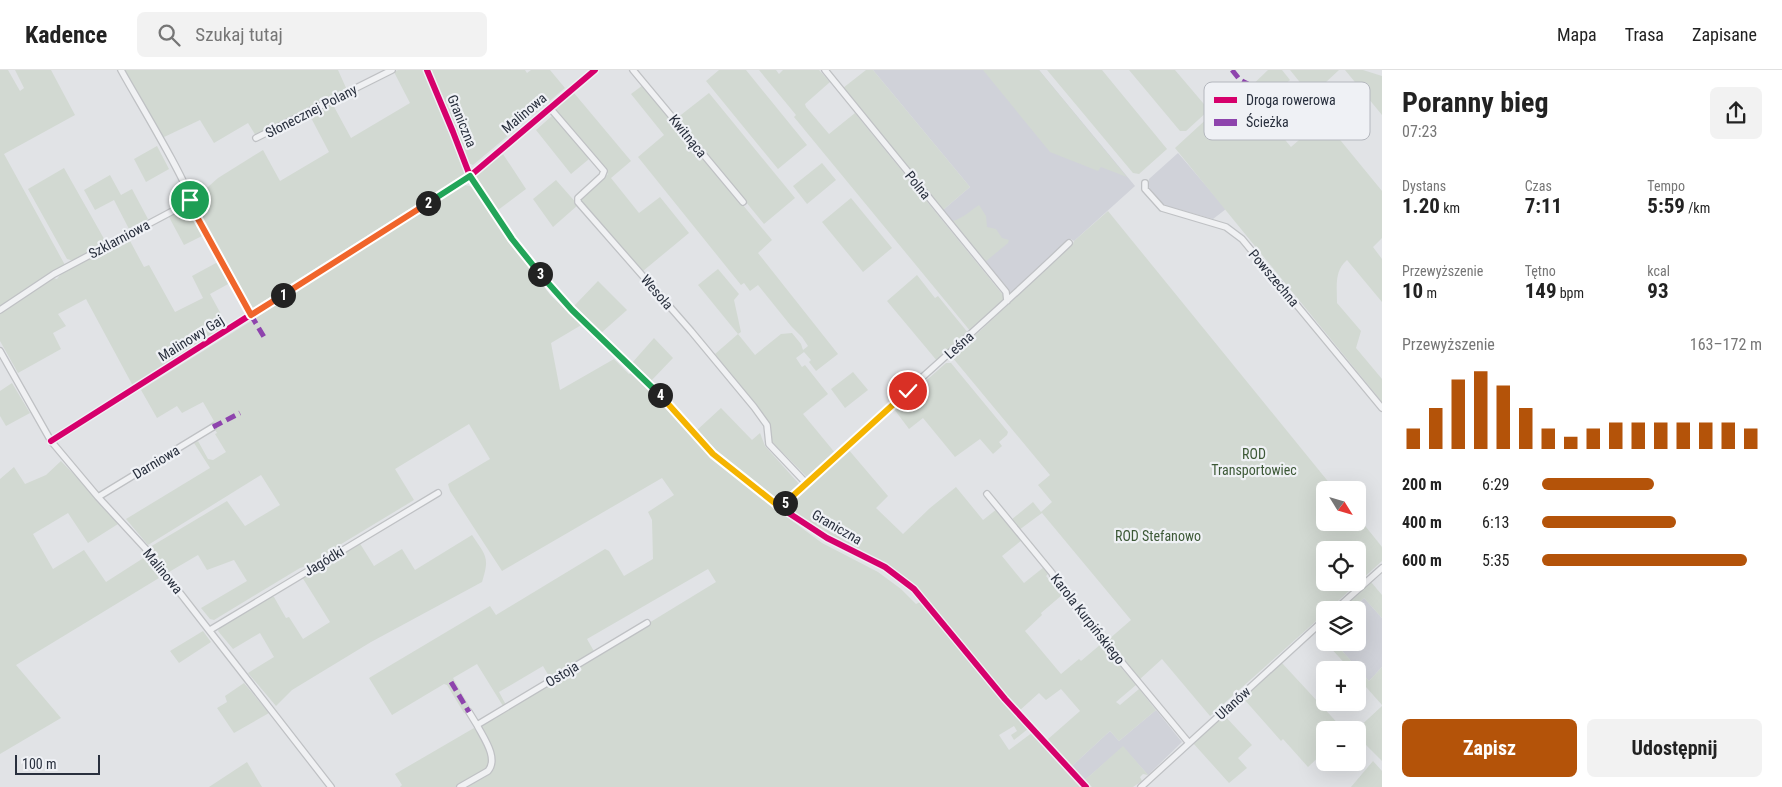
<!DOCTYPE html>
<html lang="pl">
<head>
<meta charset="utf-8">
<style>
	body { margin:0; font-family:"Roboto Condensed",sans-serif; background:#f2f2f2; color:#222; height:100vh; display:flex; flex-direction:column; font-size:19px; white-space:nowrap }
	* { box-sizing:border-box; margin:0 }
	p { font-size:16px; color:#767676 }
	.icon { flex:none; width:28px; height:28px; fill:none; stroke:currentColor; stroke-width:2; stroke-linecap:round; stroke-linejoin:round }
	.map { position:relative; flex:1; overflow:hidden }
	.side { display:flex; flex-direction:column; background:#fff; width:400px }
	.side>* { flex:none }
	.needle { width:32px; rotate:127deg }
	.fabs { position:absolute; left:1316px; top:411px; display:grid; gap:10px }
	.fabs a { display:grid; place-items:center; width:50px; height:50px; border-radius:8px; background:#fff; box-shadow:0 5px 20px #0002; font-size:25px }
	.scale { position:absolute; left:15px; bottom:12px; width:85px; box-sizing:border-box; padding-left:5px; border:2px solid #29303e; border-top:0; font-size:14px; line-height:18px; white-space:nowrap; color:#29303e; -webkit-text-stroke:4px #eff1f5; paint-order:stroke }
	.pin { position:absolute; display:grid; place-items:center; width:42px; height:42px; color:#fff; margin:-21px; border:2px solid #fff; border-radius:50%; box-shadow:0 1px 5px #0007 }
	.km { position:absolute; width:25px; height:25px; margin:-12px; border-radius:50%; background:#222; color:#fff; font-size:14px; line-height:25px; text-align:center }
	.round { display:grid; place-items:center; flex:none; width:52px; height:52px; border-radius:8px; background:#f2f2f2 }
	.summary { display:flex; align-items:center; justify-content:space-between; height:85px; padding:0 20px }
	h1 { font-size:28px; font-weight:700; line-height:38px }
	.figures { display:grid; grid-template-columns:repeat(3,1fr); gap:8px; height:85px; padding:5px 20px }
	.figures div { display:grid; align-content:center }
	.figures b { font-size:21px; font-weight:700 }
	.figures small { font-size:14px; font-weight:400 }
	.figures p { font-size:14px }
	.chart { height:140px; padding:10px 20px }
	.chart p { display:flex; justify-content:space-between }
	.chart svg { width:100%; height:90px; margin-top:5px; stroke:#b45309; stroke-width:6 }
	.cta { display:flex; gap:10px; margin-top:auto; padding:10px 20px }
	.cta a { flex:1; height:58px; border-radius:8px; background:#b45309; color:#fff; font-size:20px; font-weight:700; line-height:58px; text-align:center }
	.cta a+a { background:#f2f2f2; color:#222 }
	ul { padding:0 20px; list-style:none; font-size:16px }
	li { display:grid; grid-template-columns:80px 60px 1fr; align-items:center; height:38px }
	li i { height:12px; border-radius:6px; background:#b45309 }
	header { display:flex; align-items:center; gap:30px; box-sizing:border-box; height:70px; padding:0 25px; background:#fff; border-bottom:1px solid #e0e0e0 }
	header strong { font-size:24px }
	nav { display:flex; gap:28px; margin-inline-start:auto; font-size:18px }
	.search { width:350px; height:45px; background:#f2f2f2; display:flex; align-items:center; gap:12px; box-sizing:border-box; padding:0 18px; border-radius:8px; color:#767676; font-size:19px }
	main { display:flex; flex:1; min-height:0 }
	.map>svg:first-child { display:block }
	.built { fill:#d0d2d9 }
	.green { fill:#d2d9d2; fill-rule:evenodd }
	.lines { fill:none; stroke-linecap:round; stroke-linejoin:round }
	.minor-casing { stroke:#bfc1c4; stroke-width:8 }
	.minor { stroke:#f0f1f3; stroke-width:5.5 }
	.quiet { stroke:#8e44ad; stroke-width:5; stroke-dasharray:10 5; stroke-linecap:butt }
	.cycleway-casing { stroke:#eff1f5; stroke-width:9 }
	.cycleway { stroke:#d6006c; stroke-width:6 }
	.split-1-casing { stroke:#fff; stroke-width:10 }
	.split-2-casing { stroke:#fff; stroke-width:10 }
	.split-3-casing { stroke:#fff; stroke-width:10 }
	.split-4-casing { stroke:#fff; stroke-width:10 }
	.split-5-casing { stroke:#fff; stroke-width:10 }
	.split-6-casing { stroke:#fff; stroke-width:10 }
	.split-1 { stroke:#f0652b; stroke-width:6 }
	.split-2 { stroke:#f0652b; stroke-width:6 }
	.split-3 { stroke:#22a559; stroke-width:6 }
	.split-4 { stroke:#22a559; stroke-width:6 }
	.split-5 { stroke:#f5b400; stroke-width:6 }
	.split-6 { stroke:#f5b400; stroke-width:6 }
	.labels { text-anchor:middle; stroke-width:4.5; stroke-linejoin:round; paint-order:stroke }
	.street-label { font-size:14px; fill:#29303e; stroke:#eff1f5 }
	.park-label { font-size:14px; fill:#3d5937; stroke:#eff1f5 }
	.key { fill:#eff1f5; stroke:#b4b7be; stroke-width:1 }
	.key-label { font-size:14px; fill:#29303e }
</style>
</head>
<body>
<header>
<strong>Kadence</strong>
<div class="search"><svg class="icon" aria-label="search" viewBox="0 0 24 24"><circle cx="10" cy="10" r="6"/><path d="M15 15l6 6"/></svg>Szukaj tutaj</div>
<nav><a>Mapa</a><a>Trasa</a><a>Zapisane</a></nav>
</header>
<main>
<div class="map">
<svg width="1382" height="717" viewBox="0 0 1382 717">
	<rect width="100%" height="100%" fill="#e1e3e6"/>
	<path class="built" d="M873,0H1039L1135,116L1074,171L1071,169L1012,224L943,140L970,117Z
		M1178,83L1226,139L1213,149L1163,135L1148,116L1149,109Z
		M1364,528L1382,548V597L1369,611L1335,573L1358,572V540H1351Z
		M1156,640L1182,672L1148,705L1123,677L1085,710L1072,696L1110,661L1119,671Z"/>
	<path class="green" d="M0,0H8L20,21L24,18L15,0H51L75,45L4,84L65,195L28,217L0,239Z
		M125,0H338L347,20L256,66L248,53L214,73L200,50L162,68Z
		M398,0H423L449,55L466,104L255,240L248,237L191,132L218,108L263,80L280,111L329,82L309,44L332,33L351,68L410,33L394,2Z
		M428,0H525L527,3L531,0H550L565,18L473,95L468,93Z
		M719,0H746L807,75L778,99L706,11Z
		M759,0H776L779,4L783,0H819L830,12L805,34L806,37L829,64L855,43L1003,225V232L971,262L794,47L796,45Z
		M866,0H873L970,117L943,140L843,18Z
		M983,0H1039L1127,107L1101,97L1098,101L1050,82Z
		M1047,0H1102L1167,79L1139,104L1133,103Z
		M1129,0H1175L1209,40L1186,61H1180Z
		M1268,0H1282L1290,10L1259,38L1291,77L1323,49L1382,121V168L1373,177L1382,189V232L1347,190C1334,201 1337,217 1337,233L1361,261L1356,278L1382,309V332L1175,78L1224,33L1246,21Z
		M1290,0H1339L1311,26Z
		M1345,0H1363L1382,6V45Z
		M643,15L772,170L758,183L838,284L816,301L809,292L811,290L804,282L796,288L802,297L805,295L828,324L803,344L836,384L808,408L772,372L770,354L715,284L738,264L698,215L718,199L739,224L734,230L741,262L738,264L755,285L781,264L792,263L801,274L803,280L808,276L802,267L791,256L758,215L750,221L744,213L741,215L638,87L664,65L631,24Z
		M574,23L631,91L611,108L639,143L660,127L689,163L643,201L580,130L608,104L555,38Z
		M709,23L795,128L764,154L677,48Z
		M553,45L589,89L571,104L536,60Z
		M157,76L169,99L146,112L134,89Z
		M503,84L526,119L498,140L476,107L478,103Z
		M822,93L836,110L807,134L793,116Z
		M64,98L107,174L74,191L67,189L28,119Z
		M110,105L121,125L132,119L148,149L129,159L114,130L95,140L84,120Z
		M556,110L578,135L553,157L533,129Z
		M461,114L473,117L534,205L537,204L583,254L551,273L560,320L614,289L629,304L633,302L724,395L791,450L822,473L878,502L901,519L916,534L922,531L1029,658L1014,670L1011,665L1017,661L1014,656L999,665L1009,680L1033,662L1082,717H468C475,712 485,708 491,703C502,693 485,666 480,656L716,512L708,499L587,569L595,583L590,584L550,608L543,596L499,622L506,635L503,636L477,594L453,608L471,639L464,643L447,615L444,614L392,645L369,608L490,536L496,545L605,479L609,481L624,506L653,489L652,450L648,442L674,425L662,408L502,501L450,421L448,414L490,389L469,354L395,399L414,430L333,479L335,482L323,490L300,498L214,550L210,549L201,538L247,511L234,490L207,500L198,485L169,502L150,477L227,431L245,456L280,435L261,405L148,475L126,449L210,398L194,373L198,371L208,389L213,390L226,382L215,364L217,363L211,353L214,351L203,332L182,343L177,336L157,348L141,320L256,248Z
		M851,128L892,178L863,202L822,152Z
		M979,135L986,146L987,157L996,159L1002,168L1009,170L1008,173L985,192L953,151C963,148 970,141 979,135Z
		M186,138L191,139L204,165L184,175L169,147Z
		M1108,141L1335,420H1325V452H1358V447L1382,477V491L1328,540H1325V543L1210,646L1162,589L1140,609L1108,570L1131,550L1042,443L1019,460L1011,450L1033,432L1041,442L1052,432L1038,415L1050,405L952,287L1041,204L1040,202L1069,176L1073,174L1074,171ZM1325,480H1358V512H1325Z
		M129,169L144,197L149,195L175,242L203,228L192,206L216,193L221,195L230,213L210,224L228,257L133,316L86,229L58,244L66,256L53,263L61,279L18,303L0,271V244L30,221L53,208L57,209C64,197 114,176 129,169Z
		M917,205L935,228L938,226L969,264L938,292L887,231Z
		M598,211L627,240L601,263L579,243L574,236Z
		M654,268L673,288L651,311L632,293Z
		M946,293H951L1008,362L1007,365L999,372L1002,376L993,384L980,369L955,387L923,348L909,359L894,339Z
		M853,302L868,320L845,338L831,319Z
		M12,313L30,343L6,356L0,346V321Z
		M721,338L752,370L760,363L765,376L800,415L780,433L721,387L715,380L713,381L696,361Z
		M848,379L888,426L876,438L903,464L930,438L956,417L983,450L997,439L1022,470L1002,486L1024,513L1044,497L1049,503L1046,506L1062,525L1041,543L1042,545L1025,561L1061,604L1079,589L1081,591L1101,574L1136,615L1116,632L1120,635L1139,619L1156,640L1119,671L1110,661L1072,696L1047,670L1080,641L1061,619L1046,630L1039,623L1019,641L924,526L905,508L876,489L807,453L788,439L787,433Z
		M61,391L86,417L118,454L88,473L68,443L33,464L53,499L84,480L106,512L145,487L159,508L16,595L61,648L0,684V409L14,397L25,414L46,405Z
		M472,465C486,486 490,487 482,512L371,572L292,620L276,636L248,603L274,587L260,563L233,579L218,561L220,557L270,526L274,527L286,548L289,547L303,569L330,552L302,507L359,472L374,496L402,479L415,500Z
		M1371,512L1382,525V548L1364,528L1351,540L1344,539V537Z
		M203,561L211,572L179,593L170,581Z
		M1326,573H1335L1369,611L1382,597V635L1358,608V600H1351Z
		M1282,593L1344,660H1325V681L1308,697L1283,669L1281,671L1243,628Z
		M244,613L269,643L234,663L217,638L227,632L225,626Z
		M1382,636V691L1358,667V660H1356Z
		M1224,645L1252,675L1238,688L1247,698L1229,713L1193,673Z
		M474,658L482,669L489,687V695L486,700L456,717H400L402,715L395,704Z
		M1123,676L1148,705L1143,704L1140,707L1142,711L1133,717H1092L1085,710Z
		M1373,691L1382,701V717H1351Z
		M247,692L262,717H209Z"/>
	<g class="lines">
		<g class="minor-casing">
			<path id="minor" d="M427,0L453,62L470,106L512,169L554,222L668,333L713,384L781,438L827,468L885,497L914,519L1005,629L1086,717
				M633,0L743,132
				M825,0L1006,222L1007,231
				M550,38L604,101L602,106L578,128V132L691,261L754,337L767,355L769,374L806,413
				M256,68L392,0
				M1145,113V119L1162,138L1226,157L1242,169L1382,338
				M187,133L193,138L251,245
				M0,240L54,204L184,135L190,130C191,117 131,19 121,0
				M0,281L51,371L98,427L145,478L331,717
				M51,371L470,106L595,0
				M987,424L1052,503L1056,513L1189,673
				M98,427L213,357
				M781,438C874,347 975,263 1069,173
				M1335,540L1382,498
				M210,560L438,423
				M469,642L477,655
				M460,717L488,701C499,688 483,667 477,655L647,553
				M1141,717L1325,549"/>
		</g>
		<use href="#minor" class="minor"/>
		<path class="quiet" d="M1232,0L1240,10L1248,14
			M251,245L264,267
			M213,357L240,343
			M451,612L469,642"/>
		<g class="cycleway-casing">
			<path id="cycleway" d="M427,0L453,62L470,106L512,169L554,222L668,333L713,384L781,438L827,468L885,497L914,519L1005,629L1086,717
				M51,371L470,106L595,0"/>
		</g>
		<use href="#cycleway" class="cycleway"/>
	</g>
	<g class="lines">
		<g class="split-1-casing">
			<path id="split-1" d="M190,130L187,133L192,138L251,245L283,225"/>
		</g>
		<g class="split-2-casing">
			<path id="split-2" d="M283,225L428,133"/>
		</g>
		<g class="split-3-casing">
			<path id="split-3" d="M428,133L470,106L512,169L540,204"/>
		</g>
		<g class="split-4-casing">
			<path id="split-4" d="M540,204L572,240L660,325"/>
		</g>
		<g class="split-5-casing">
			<path id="split-5" d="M660,325L713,384L781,438L785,433"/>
		</g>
		<g class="split-6-casing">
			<path id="split-6" d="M785,433L908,321"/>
		</g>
		<use href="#split-1" class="split-1"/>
		<use href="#split-2" class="split-2"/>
		<use href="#split-3" class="split-3"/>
		<use href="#split-4" class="split-4"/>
		<use href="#split-5" class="split-5"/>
		<use href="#split-6" class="split-6"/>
	</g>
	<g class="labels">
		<g class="street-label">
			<text transform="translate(311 41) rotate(-27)" y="5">Słonecznej Polany</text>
			<text transform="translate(524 43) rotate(-40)" y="5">Malinowa</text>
			<text transform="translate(462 51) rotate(68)" y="5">Graniczna</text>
			<text transform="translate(688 66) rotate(51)" y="5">Kwitnąca</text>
			<text transform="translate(918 115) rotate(51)" y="5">Polna</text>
			<text transform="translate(119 169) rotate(-28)" y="5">Szklarniowa</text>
			<text transform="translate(1274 208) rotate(50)" y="5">Powszechna</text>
			<text transform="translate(657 222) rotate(49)" y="5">Wesoła</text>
			<text transform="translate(191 268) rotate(-32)" y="5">Malinowy Gaj</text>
			<text transform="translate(959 275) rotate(-42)" y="5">Leśna</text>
			<text transform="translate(156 392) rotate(-31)" y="5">Darniowa</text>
			<text transform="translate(837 457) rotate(30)" y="5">Graniczna</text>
			<text transform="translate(324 491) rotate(-31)" y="5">Jagódki</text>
			<text transform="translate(163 501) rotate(51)" y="5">Malinowa</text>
			<text transform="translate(1088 549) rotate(52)" y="5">Karola Kurpińskiego</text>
			<text transform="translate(562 604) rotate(-31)" y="5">Ostoja</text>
			<text transform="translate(1233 633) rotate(-42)" y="5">Ułanów</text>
		</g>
		<g class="park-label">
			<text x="1254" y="389">ROD<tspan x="1254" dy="16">Transportowiec</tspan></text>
			<text x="1158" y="471">ROD Stefanowo</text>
		</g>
	</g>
	<rect x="1204" y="12" width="166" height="58" rx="8" class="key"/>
	<rect x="1214" y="27" width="23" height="6" fill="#d6006c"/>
	<rect x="1214" y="49" width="23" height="7" fill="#8e44ad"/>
	<g class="key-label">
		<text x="1246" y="35">Droga rowerowa</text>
		<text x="1246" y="57">Ścieżka</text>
	</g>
</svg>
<div class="fabs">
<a><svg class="needle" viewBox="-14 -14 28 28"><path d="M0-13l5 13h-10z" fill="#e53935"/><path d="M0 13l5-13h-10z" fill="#767676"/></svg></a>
<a><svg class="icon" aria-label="locate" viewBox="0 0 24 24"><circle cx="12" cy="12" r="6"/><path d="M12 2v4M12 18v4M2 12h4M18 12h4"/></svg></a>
<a><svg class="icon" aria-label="layers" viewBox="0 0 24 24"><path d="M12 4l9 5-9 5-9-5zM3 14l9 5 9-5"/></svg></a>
<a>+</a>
<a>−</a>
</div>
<div class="scale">100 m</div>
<div class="pin" style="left:190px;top:130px;background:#1e9e55"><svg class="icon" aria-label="arrive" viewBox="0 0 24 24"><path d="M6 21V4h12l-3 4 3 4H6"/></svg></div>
<div class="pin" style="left:908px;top:321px;background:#d93025"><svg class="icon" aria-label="check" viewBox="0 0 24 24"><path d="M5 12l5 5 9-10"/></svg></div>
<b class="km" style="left:283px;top:225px">1</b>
<b class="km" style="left:428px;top:133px">2</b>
<b class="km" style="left:540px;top:204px">3</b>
<b class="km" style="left:660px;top:325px">4</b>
<b class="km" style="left:785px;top:433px">5</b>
</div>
<section class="side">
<div class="summary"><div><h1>Poranny bieg</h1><p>07:23</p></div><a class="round"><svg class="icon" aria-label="share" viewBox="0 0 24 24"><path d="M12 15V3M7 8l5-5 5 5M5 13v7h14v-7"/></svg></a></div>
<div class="figures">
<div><p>Dystans</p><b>1.20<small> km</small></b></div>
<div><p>Czas</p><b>7:11</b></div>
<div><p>Tempo</p><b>5:59<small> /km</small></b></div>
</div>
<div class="figures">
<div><p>Przewyższenie</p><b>10<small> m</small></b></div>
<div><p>Tętno</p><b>149<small> bpm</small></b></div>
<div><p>kcal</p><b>93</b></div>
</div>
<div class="chart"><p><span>Przewyższenie</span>163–172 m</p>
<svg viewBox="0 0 160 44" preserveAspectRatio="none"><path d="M5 44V34M15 44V24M25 44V10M35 44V6M45 44V13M55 44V24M65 44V34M75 44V38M85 44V34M95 44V31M105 44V31M115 44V31M125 44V31M135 44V31M145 44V31M155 44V34"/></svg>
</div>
<ul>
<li><b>200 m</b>6:29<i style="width:51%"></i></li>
<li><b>400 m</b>6:13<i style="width:61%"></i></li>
<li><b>600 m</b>5:35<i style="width:93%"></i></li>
</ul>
<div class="cta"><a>Zapisz</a><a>Udostępnij</a></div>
</section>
</main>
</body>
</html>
